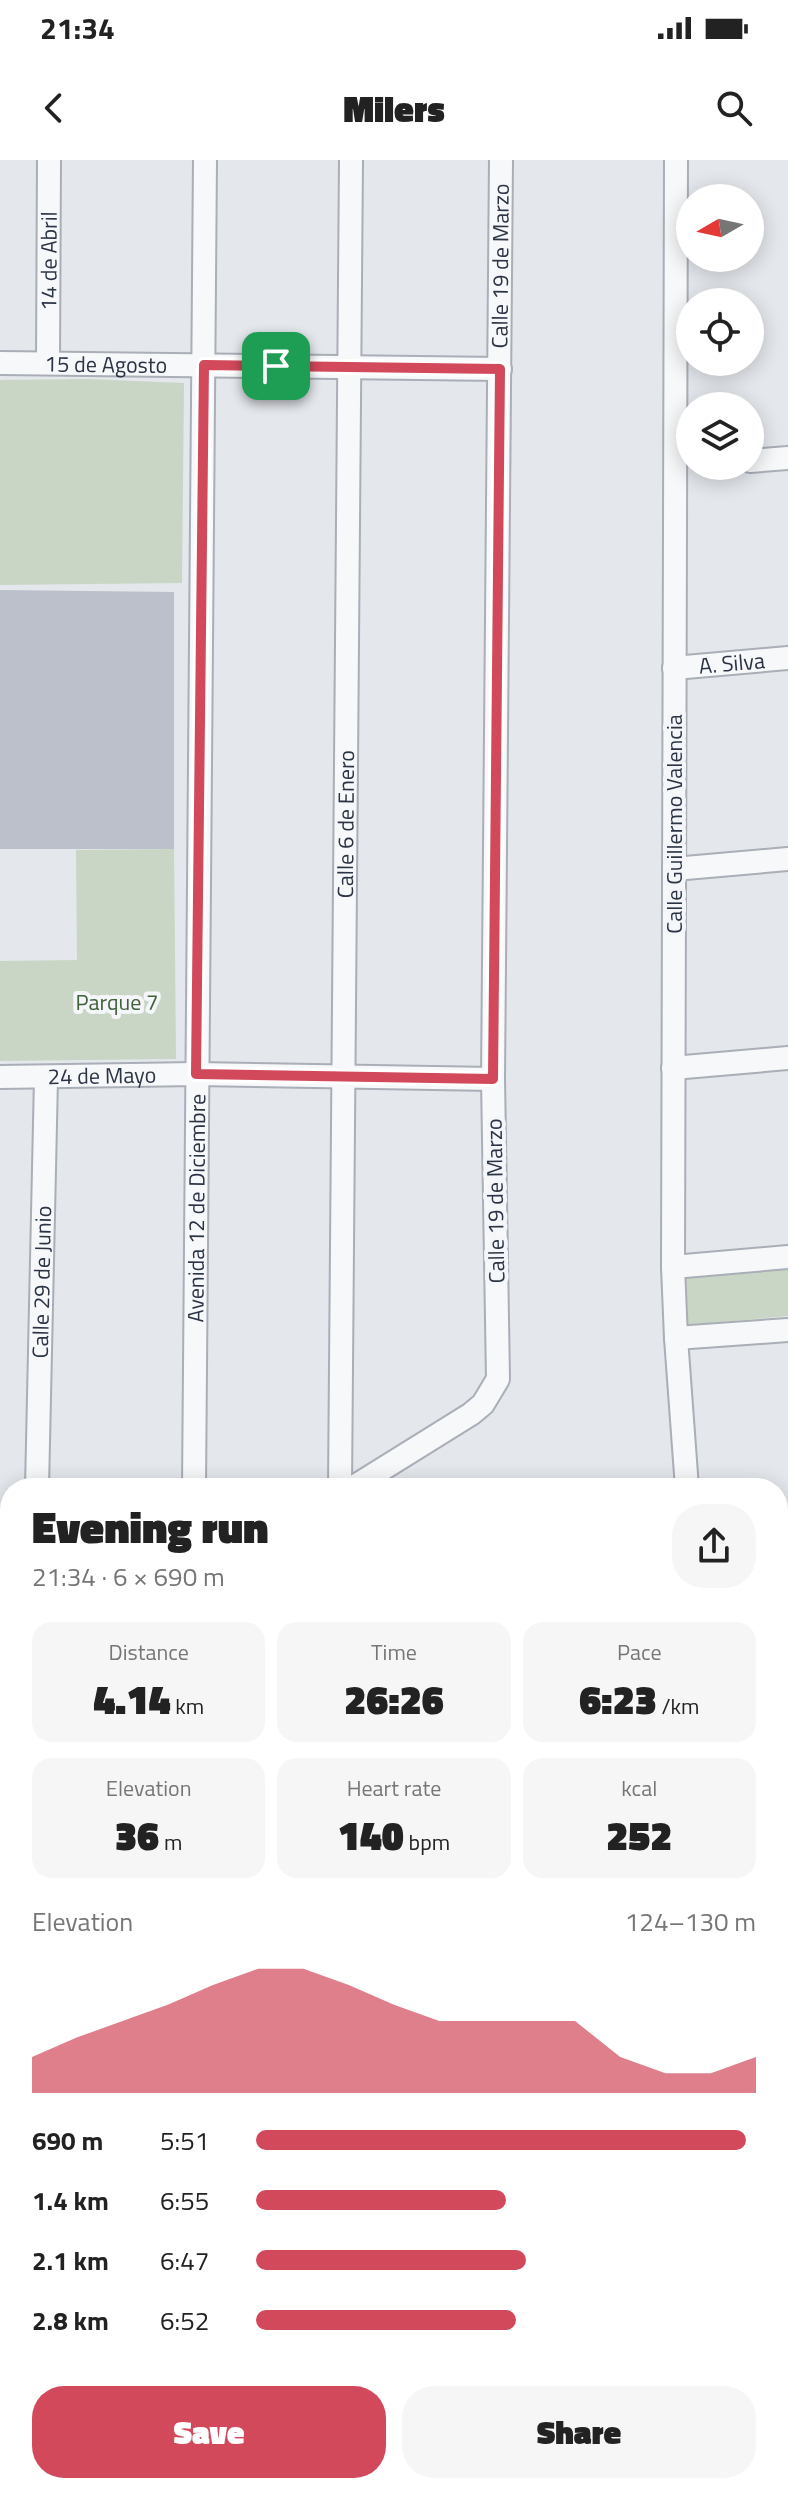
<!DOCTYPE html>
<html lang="en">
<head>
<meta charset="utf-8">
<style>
	body { margin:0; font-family:"Titillium Web",sans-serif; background:#f6f6f6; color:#222; height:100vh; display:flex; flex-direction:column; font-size:30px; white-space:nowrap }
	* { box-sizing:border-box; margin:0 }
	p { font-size:26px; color:#767676 }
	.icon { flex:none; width:44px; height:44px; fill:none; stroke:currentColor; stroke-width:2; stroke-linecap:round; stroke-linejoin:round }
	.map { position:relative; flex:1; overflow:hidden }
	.panel { position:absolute; left:0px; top:1318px; width:788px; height:1016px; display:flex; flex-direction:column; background:#fff; border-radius:32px 32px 0 0; box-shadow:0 4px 20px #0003 }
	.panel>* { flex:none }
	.needle { width:52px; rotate:261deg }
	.fabs { position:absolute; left:676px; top:24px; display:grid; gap:16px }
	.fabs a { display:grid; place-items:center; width:88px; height:88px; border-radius:50%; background:#fff; box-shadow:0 4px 20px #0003; font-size:40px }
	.pin { position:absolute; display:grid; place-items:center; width:68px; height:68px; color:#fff; margin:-34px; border-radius:16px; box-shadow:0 4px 12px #0006 }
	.round { display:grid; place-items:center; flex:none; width:84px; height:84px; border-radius:32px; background:#f6f6f6 }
	.head { display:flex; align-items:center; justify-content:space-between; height:136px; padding:0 32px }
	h1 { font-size:44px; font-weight:800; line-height:60px }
	.stats { display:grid; grid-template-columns:repeat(3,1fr); gap:12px; height:136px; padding:8px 32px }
	.stats div { display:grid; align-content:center; border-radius:20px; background:#f6f6f6; text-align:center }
	.stats b { font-size:40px; font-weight:800 }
	.stats small { font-size:22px; font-weight:400 }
	.stats p { font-size:22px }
	.chart { height:224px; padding:16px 32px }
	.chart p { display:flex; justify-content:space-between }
	.chart svg { width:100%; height:144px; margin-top:8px; fill:#d1495b; opacity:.7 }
	.cta { display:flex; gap:16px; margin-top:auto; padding:16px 32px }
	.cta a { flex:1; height:92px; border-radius:32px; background:#d1495b; color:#fff; font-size:32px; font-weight:800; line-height:92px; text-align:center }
	.cta a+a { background:#f6f6f6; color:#222 }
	ul { padding:0 32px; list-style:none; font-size:26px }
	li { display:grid; grid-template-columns:128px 96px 1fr; align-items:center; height:60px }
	li i { height:20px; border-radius:10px; background:#d1495b }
	.status { display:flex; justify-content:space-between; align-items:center; height:56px; padding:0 40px; background:#fff; direction:ltr }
	.status svg { height:22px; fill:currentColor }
	header { display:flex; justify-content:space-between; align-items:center; height:104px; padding:0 32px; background:#fff; font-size:36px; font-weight:800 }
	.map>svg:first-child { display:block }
	.built { fill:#d2d6de }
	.green { fill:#c9d6c5 }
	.building { fill:#bbc0ca }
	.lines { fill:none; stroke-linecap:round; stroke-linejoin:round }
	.minor-casing { stroke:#a9aeb7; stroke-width:26 }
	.highway-casing { stroke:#8b94a3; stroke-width:36 }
	.path { stroke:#c2c5cb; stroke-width:4; stroke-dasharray:6 6; stroke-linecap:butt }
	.minor { stroke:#f7f8fa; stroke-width:22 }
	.highway { stroke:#fff; stroke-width:32 }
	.route-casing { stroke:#fff; stroke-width:16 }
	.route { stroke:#d1495b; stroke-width:10 }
	.labels { text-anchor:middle; stroke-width:8; stroke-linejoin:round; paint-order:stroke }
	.street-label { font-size:22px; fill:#2b3445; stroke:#f4f6f9 }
	.park-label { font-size:22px; fill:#3f6138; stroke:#f4f6f9 }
</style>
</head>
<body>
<div class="status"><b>21:34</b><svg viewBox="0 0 49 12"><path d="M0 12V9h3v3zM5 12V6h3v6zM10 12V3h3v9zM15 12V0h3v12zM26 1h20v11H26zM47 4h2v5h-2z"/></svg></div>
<header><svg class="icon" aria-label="back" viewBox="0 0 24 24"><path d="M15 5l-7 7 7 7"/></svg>Milers<svg class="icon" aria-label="search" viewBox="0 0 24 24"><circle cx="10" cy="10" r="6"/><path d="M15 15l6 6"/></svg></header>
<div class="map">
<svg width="788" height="2334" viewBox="0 0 788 2334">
	<rect width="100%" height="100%" fill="#e4e7ec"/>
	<path class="built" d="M0,1916L10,1918V2324H314L302,2333L0,2334Z"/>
	<path class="green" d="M87,219L184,223L182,423L0,425V220Z
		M174,689L176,899L0,901V801L77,800L76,690Z
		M788,1107V1156L688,1165L686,1115Z
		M372,2324H455L458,2334H360Z
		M484,2324H640L639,2334H493Z"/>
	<path class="building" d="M0,430L174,432V689H0Z"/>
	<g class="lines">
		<g class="minor-casing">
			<g id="minor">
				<path d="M676,0L673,1107L676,1178L687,1328"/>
				<path id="s1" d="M0,203L500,209"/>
				<path id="s2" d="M48,203L49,0"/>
				<path d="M750,301L788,298"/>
				<path id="s3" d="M674,508L788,498"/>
				<path d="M674,709L788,699"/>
				<path d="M673,908L788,898"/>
				<path id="s4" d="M0,917L196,914L493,919"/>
				<path d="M673,1107L788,1097"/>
				<path d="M676,1178L788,1170"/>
				<path id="s5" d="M37,1328L46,918"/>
				<path id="s6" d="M194,1328L205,0"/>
				<path id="s7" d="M340,1328L351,0"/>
				<path id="s8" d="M352,1328L471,1254L483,1244L498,1219L493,919L501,0"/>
				<path d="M0,1546L10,1540"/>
				<path d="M778,1613L788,1612"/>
				<path d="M0,1810L10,1812"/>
				<path d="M0,1894L10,1895"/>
				<path d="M0,1935L10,1937"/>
				<path d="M0,1959L10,1957"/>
				<path d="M778,2069L788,2071"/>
				<path d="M0,2110L10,2112"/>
				<path d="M778,2214L788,2216"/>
				<path d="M483,2324L486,2334"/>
				<path d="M340,2334L353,2324"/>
				<path d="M660,2334L662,2324"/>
			</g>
		</g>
		<g class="highway-casing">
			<path id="highway" d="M0,1842L10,1844
				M0,1872L10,1874
				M778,1951L788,1952
				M778,1984L788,1986"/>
		</g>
		<path class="path" d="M0,1714L10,1711"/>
		<use href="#minor" class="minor"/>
		<use href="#highway" class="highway"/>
	</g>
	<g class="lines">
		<g class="route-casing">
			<path id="route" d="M204,205L500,209L493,919L196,914Z"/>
		</g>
		<use href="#route" class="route"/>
	</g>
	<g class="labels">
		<g class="street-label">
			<text dy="8" stroke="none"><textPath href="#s2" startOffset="102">14 de Abril</textPath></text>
			<text dy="8" stroke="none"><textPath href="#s8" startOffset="1298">Calle 19 de Marzo</textPath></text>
			<text dy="8" stroke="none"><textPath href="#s1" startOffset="106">15 de Agosto</textPath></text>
			<text dy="8" stroke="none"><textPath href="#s3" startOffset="58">A. Silva</textPath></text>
			<text dy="8" stroke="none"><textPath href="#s7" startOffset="664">Calle 6 de Enero</textPath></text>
			<text transform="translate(674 664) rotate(-90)" y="8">Calle Guillermo Valencia</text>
			<text dy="8" stroke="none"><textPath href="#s4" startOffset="102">24 de Mayo</textPath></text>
			<text transform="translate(495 1041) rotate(-91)" y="8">Calle 19 de Marzo</text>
			<text dy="8" stroke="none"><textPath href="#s6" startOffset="280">Avenida 12 de Diciembre</textPath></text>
			<text dy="8" stroke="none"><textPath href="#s5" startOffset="206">Calle 29 de Junio</textPath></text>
		</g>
		<g class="park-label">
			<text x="117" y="850">Parque 7</text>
		</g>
	</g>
</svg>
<div class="fabs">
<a><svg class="needle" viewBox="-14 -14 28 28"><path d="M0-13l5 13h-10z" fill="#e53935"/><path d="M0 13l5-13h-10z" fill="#767676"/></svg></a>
<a><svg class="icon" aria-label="locate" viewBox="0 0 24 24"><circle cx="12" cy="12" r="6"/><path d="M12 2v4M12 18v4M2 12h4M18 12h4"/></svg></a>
<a><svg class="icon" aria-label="layers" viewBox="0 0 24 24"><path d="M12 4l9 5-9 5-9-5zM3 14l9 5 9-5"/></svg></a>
</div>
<div class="pin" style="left:276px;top:206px;background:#1e9e55"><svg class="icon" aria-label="arrive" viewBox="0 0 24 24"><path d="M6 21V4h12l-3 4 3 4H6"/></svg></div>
<section class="panel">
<div class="head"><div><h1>Evening run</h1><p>21:34 · 6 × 690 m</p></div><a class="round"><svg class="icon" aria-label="share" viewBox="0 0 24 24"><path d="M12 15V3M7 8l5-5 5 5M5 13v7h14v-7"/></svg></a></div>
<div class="stats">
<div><p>Distance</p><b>4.14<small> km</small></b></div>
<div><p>Time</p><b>26:26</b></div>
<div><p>Pace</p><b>6:23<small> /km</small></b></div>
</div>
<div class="stats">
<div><p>Elevation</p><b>36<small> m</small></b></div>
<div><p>Heart rate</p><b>140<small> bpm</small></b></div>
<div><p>kcal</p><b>252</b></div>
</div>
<div class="chart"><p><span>Elevation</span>124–130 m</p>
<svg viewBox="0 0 160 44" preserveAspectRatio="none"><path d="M0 44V33L10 27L20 22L30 17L40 11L50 6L60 6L70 11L80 17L90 22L100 22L110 22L120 22L130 33L140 38L150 38L160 33V44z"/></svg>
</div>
<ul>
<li><b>690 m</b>5:51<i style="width:98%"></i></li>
<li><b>1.4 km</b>6:55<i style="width:50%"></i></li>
<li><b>2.1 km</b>6:47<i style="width:54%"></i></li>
<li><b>2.8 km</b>6:52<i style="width:52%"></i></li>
</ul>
<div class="cta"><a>Save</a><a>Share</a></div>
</section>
</div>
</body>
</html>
